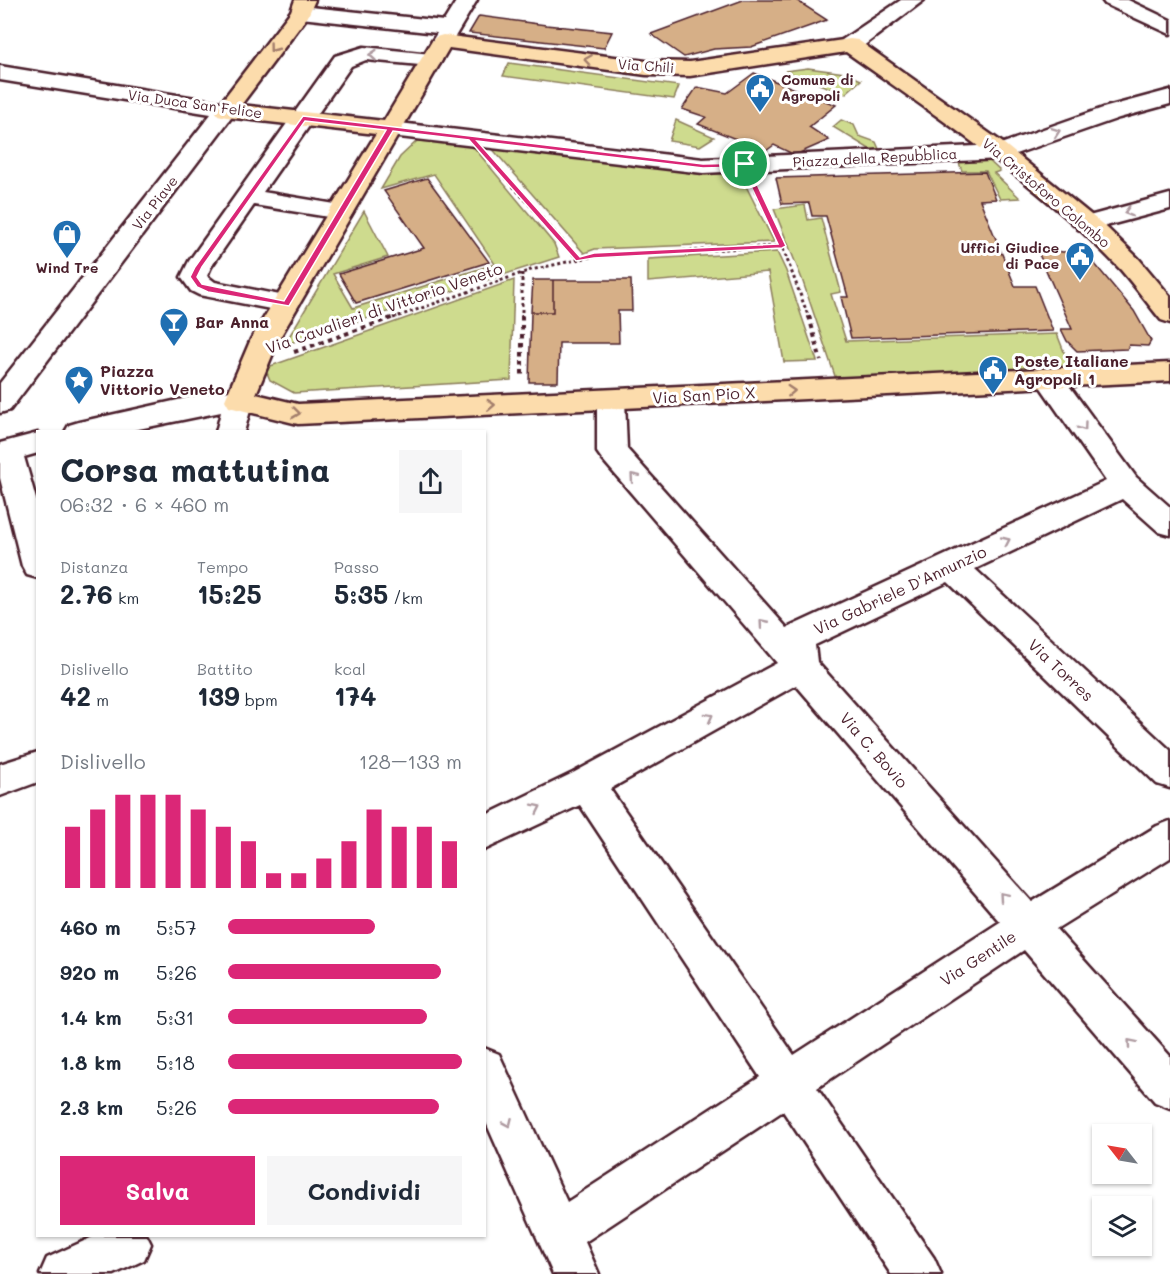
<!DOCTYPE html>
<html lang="it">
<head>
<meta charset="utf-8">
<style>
	body { margin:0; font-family:Mali,sans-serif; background:#f6f6f7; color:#1f2937; height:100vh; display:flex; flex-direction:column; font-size:22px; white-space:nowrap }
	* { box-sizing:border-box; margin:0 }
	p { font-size:20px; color:#747a83 }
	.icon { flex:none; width:33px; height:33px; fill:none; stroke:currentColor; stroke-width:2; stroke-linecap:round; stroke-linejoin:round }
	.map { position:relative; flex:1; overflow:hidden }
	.panel { position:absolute; left:36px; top:430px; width:450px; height:807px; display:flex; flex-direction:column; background:#fff; border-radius:0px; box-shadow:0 2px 4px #0004 }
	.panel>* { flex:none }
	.needle { width:39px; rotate:301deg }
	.controls { position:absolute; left:1092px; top:1124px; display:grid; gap:12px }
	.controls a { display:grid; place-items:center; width:60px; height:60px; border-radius:0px; background:#fff; box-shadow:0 2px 4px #0004; font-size:30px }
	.pin { position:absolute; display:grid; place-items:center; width:51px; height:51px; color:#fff; margin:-26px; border:3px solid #fff; border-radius:50%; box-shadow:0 2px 6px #0007 }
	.round { display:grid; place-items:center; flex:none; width:63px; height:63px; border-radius:0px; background:#f6f6f7 }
	.head { display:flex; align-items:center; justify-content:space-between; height:102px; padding:0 24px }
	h1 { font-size:33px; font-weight:700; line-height:45px }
	.stats { display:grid; grid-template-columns:repeat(3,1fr); gap:9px; height:102px; padding:6px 24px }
	.stats div { display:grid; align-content:center }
	.stats b { font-size:26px; font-weight:700 }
	.stats small { font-size:16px; font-weight:400 }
	.stats p { font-size:16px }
	.chart { height:168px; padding:12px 24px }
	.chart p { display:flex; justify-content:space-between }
	.chart svg { width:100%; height:108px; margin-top:6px; stroke:#db2777; stroke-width:6 }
	.cta { display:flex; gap:12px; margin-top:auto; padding:12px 24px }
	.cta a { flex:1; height:69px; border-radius:0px; background:#db2777; color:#fff; font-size:24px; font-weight:700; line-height:69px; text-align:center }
	.cta a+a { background:#f6f6f7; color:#1f2937 }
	ul { padding:0 24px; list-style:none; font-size:20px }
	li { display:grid; grid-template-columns:96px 72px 1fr; align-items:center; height:45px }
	li i { height:15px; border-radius:8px; background:#db2777 }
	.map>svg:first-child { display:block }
	.green { fill:#cedb8e; stroke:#8c7d5c; stroke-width:1.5 }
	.building { fill:#d6af87; stroke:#4a1f2b; stroke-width:1.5 }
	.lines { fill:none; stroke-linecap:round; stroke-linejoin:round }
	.minor-casing { stroke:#4a1f2b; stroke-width:5 }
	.major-casing { stroke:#4a1f2b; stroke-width:5 }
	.path-far1 { stroke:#4a1f2b; stroke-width:3; stroke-dasharray:3 3; stroke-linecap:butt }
	.path { stroke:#4a1f2b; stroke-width:4; stroke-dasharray:4.5 4.5; stroke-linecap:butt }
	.minor { fill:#fff; fill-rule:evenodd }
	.major { fill:#fcdcac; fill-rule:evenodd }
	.oneway { stroke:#a37e6c }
	.oneway2 { stroke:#ae9aa0 }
	.route { fill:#db2777; stroke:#fff; stroke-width:1.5; fill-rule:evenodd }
	.labels { text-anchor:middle; stroke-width:6; stroke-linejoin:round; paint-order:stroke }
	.far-street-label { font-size:14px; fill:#4a1f2b; stroke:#fff }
	.far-poi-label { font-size:14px; font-weight:bold; fill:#4a1f2b; stroke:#fff; text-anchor:start }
	.street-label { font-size:16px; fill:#4a1f2b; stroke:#fff }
	.poi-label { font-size:16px; font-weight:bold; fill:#4a1f2b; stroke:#fff; text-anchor:start }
</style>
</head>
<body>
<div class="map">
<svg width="1170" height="1274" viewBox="0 0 1170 1274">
	<rect width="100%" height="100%" fill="#fff"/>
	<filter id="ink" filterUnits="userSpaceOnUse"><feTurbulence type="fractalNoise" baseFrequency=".0167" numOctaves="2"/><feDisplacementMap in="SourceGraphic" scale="12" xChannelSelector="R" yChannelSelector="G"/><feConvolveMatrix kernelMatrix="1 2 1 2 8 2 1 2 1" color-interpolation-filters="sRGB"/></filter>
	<g filter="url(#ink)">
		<path class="green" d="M509,63L679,86L674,99L503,76Z
			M808,68L845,73L861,80L845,94L785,71Z
			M676,120L714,137L700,146L669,141Z
			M841,120L854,125L859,136L876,142L879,149L871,150L833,127Z
			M417,141L471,144L554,244L559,257L284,345L364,211L388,257L333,274L353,308L495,264L434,174L381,189L400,157Z
			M489,145L706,175L739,172L774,242L595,249L584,253Z
			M985,157L1000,171L994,173L1020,198L1000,199L986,171H962L958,160Z
			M805,205L808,220L821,218L841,292L831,294L846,341L1057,334L1072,372L837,382L802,279L774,209Z
			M777,252L786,271L817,361L784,362L768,272L648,282V259Z
			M514,280L511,380L294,393L270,380L265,368Z"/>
		<path class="building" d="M743,0H796L827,20L751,47L714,49L684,57L651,34Z
			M479,16L546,25L612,32L604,48L469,33Z
			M754,73L836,105L809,127L829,140L795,155L774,145L766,151L698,124L706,117L682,109L697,87L727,93Z
			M985,172L996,199L980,200L1015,286H1035L1053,331L851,338L841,297H848L826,216H812L809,203L782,204L776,178Z
			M427,178L489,262L356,303L339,274L424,248L384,191Z
			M1045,247L1062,252L1084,251L1134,311L1151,341L1148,346L1129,345L1127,349L1077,351L1067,341L1061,329H1072L1038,252Z
			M533,280H553V312H531Z
			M553,280H631L632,311H618L619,343H559L558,382H529L531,312H553Z"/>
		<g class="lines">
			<g class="minor-casing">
				<path id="minor" d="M457,0H477L450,45L443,47L436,45L432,41L437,33L301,18L294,16L291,12L294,8L301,6L444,21Z
					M901,0H924L858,50L850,51L842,50L839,45L842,40Z
					M1102,0H1128L1170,20V34L1105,4Z
					M364,47L431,54L439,55L442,60L439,65L431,66L366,60L351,66L263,192L341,205L350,207L353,212L350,217L341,219L254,205L211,267L207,276L215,282L295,298L299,304L295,310L286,312L199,295L191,291L181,277L189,261L335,56Z
					M0,66L226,103L234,105L237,110L10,410L0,413V383L211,114L0,80Z
					M1170,90V104L1119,118L1001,159L703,173L391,136L383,134L380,129L383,124L391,122L703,159L998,145L1103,108Z
					M1170,194V209L1087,231L1078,229L1075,224L1078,219Z
					M1049,370L1059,372L1136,477L1170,507V535L1159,532L1122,499L975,569L1170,750V788L1157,784L948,582L815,645L817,662L1032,902L1157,826L1170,821V858L1056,929L1170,1056V1108L1155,1102L1024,950L817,1088L934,1258L941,1274H891L783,1111L585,1242L599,1274H553L484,1118V1048L499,1054L567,1202L760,1077L580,805L484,850V816L573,773L777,663L602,459L597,452V400L601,393L611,390L621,393L625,400L627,449L787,628L1106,481L1035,379L1039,372ZM796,685L1000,922L794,1055L610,789Z
					M239,390L249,393L253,400L244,432H216L221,412L124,432H65L69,425L79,422L205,394Z
					M38,433V453L24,457L38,506V578L27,575L22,566L0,478V443Z
					M38,752V782L0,796V764Z
					M95,1236H147L151,1244L144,1260L114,1274H40L47,1258Z"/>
			</g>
			<g class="major-casing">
				<path id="major" d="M295,0H315L308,16L241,105L384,121L432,41L436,37L443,35L646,61L690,62L850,39L858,40L1003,143L1107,228L1139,259L1170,296V323L1161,320C1147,303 1135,286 1121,270C1040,185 941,119 846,52L690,76L646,75L449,48L279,339L256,394L298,404L1170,363V381L298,424L229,407L225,400L251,339L376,134L226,117L218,115L215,110L291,11Z"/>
			</g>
			<path class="path-far1" d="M497,168L578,259
				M756,190L782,246
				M522,273V318
				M393,318L531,270L594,256L782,246L809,318"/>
			<path class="path" d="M522,316V376
				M809,316L821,361
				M294,352L397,316"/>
			<use href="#minor" class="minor"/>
			<use href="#major" class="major"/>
		</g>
		<defs><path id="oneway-chevron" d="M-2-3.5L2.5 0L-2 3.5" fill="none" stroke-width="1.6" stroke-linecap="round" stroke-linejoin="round" transform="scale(1.5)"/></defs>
		<g class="oneway">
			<use href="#oneway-chevron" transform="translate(273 48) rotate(127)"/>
			<use href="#oneway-chevron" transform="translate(588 60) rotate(-172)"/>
			<use href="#oneway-chevron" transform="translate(791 391) rotate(-3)"/>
			<use href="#oneway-chevron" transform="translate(491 405) rotate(-3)"/>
			<use href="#oneway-chevron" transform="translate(296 413) rotate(7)"/>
		</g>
		<g class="oneway2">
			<use href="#oneway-chevron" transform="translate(373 55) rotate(-176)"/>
			<use href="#oneway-chevron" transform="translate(1056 132) rotate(-20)"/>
			<use href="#oneway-chevron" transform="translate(1128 212) rotate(164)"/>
			<use href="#oneway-chevron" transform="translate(1083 427) rotate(54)"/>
			<use href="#oneway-chevron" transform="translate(634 477) rotate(-131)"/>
			<use href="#oneway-chevron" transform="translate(1006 541) rotate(-25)"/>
			<use href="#oneway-chevron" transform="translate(763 623) rotate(-131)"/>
			<use href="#oneway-chevron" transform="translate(709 717) rotate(-29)"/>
			<use href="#oneway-chevron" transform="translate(537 808) rotate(-26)"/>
			<use href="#oneway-chevron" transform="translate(1003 896) rotate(-131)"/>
			<use href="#oneway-chevron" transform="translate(1131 1043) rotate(-131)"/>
			<use href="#oneway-chevron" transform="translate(508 1123) rotate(66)"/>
		</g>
	</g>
	<path class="route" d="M303,116L703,164L747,163L786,246L782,248L594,258L576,261L469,140L393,131L289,306L208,292L197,287L190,277L195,267ZM305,121L386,130L284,301L202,284L197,277L202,267ZM477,141L703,168L742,167L778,244L594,253L580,257Z"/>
	<defs>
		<g id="civic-pin" transform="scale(1.5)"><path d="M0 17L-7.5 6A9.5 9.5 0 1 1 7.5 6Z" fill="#1f6fb2" stroke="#fff"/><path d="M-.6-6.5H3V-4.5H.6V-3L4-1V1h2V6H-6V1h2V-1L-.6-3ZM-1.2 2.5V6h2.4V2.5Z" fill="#fff"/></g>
		<g id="shop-pin" transform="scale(1.5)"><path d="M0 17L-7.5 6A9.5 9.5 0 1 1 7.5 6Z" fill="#1f6fb2" stroke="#fff"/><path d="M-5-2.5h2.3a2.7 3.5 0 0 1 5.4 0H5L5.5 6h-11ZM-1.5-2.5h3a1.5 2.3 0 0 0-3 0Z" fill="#fff"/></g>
		<g id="bar-pin" transform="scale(1.5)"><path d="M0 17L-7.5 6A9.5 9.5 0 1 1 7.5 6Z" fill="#1f6fb2" stroke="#fff"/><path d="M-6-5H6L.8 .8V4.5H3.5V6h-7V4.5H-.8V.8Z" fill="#fff"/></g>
		<g id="sight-pin" transform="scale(1.5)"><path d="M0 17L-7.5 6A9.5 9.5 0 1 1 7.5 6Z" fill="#1f6fb2" stroke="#fff"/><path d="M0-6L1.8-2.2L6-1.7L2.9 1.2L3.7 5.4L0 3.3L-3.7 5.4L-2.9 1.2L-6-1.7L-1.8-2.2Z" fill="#fff"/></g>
	</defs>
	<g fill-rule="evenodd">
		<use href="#civic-pin" x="760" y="88"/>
		<use href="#shop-pin" x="67" y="234"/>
		<use href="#civic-pin" x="1080" y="256"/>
		<use href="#bar-pin" x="174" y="322"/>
		<use href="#civic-pin" x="993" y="370"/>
		<use href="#sight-pin" x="79" y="380"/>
	</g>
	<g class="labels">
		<g class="far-street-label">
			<text transform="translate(646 66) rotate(4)" y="5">Via Chili</text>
			<text transform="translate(195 104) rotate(8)" y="5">Via Duca San Felice</text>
			<text transform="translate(875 158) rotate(-3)" y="5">Piazza della Repubblica</text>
			<text transform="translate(1046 193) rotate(40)" y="5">Via Cristoforo Colombo</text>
			<text transform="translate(155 203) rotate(-52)" y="5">Via Piave</text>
		</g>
		<g class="far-poi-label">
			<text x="781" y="85">Comune di<tspan x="781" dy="16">Agropoli</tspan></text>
			<text x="1059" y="253" text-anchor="end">Uffici Giudice<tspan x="1059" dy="16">di Pace</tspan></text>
			<text x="67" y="273" text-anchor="middle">Wind Tre</text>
		</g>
		<g class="street-label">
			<text transform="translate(384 308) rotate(-19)" y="6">Via Cavalieri di Vittorio Veneto</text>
			<text transform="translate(704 395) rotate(-3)" y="6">Via San Pio X</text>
			<text transform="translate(900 590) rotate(-25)" y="6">Via Gabriele D'Annunzio</text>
			<text transform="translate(1061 670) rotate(43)" y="6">Via Torres</text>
			<text transform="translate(874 750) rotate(49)" y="6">Via C. Bovio</text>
			<text transform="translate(978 958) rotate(-33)" y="6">Via Gentile</text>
		</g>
		<g class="poi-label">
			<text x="195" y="328">Bar Anna</text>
			<text x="1014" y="367">Poste Italiane<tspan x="1014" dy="18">Agropoli 1</tspan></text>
			<text x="100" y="377">Piazza<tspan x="100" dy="18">Vittorio Veneto</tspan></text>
		</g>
	</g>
</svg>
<div class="controls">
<a><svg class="needle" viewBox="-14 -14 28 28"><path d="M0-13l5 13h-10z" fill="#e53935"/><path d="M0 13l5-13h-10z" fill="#747a83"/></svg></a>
<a><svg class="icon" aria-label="layers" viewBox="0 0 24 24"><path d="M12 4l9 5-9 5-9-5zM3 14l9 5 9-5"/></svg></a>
</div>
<div class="pin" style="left:745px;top:164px;background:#1e9e55"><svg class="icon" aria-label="arrive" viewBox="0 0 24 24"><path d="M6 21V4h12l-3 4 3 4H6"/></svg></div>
<section class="panel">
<div class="head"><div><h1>Corsa mattutina</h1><p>06:32 · 6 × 460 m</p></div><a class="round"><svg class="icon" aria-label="share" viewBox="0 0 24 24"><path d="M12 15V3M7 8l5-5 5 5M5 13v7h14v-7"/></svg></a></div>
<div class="stats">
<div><p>Distanza</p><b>2.76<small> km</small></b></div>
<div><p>Tempo</p><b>15:25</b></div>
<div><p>Passo</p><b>5:35<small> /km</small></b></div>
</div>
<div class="stats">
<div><p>Dislivello</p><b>42<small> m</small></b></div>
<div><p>Battito</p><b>139<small> bpm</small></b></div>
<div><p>kcal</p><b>174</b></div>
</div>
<div class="chart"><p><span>Dislivello</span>128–133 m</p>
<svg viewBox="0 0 160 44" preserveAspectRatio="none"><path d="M5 44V19M15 44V12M25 44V6M35 44V6M45 44V6M55 44V12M65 44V19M75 44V25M85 44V38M95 44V38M105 44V32M115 44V25M125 44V12M135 44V19M145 44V19M155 44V25"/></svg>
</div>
<ul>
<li><b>460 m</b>5:57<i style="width:63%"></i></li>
<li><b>920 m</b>5:26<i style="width:91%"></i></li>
<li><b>1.4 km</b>5:31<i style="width:85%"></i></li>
<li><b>1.8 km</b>5:18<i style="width:100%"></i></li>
<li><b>2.3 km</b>5:26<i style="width:90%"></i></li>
</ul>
<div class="cta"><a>Salva</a><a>Condividi</a></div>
</section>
</div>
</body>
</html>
